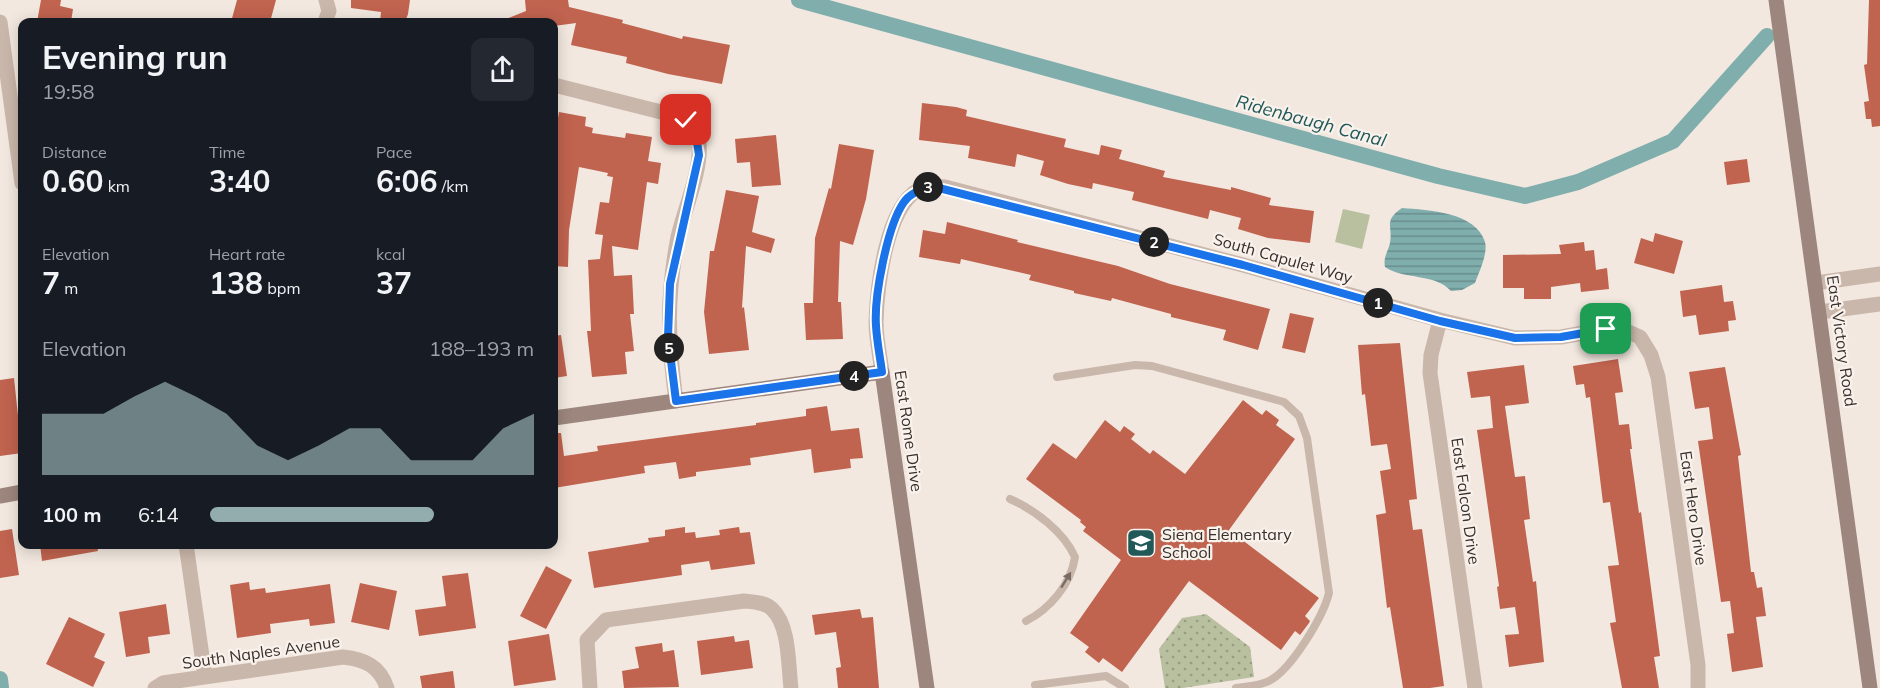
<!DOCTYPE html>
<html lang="en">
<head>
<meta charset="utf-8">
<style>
	body { margin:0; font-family:Mulish,sans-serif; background:#242831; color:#f1f3f6; height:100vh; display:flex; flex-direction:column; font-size:22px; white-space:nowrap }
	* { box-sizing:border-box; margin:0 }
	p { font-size:20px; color:#9ea1a6 }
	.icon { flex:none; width:33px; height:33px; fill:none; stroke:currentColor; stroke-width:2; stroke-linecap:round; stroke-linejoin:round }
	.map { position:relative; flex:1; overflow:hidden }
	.panel { position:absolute; left:18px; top:18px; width:540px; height:531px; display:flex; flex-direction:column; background:#171b24; border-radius:12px; box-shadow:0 3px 15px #0003 }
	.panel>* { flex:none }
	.pin { position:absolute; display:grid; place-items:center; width:51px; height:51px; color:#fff; margin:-26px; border-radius:12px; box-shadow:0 3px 9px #0006 }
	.km { position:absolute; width:30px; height:30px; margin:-15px; border-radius:50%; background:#222; color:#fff; font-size:16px; line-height:30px; text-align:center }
	.round { display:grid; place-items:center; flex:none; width:63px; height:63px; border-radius:12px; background:#242831 }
	.overview { display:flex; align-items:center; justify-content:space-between; height:102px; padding:0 24px }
	h1 { font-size:33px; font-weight:700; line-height:45px }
	.metrics { display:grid; grid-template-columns:repeat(3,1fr); gap:9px; height:102px; padding:6px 24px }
	.metrics div { display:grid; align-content:center }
	.metrics b { font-size:30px; font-weight:700 }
	.metrics small { font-size:16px; font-weight:400 }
	.metrics p { font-size:16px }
	.chart { height:168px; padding:12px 24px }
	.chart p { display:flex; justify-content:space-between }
	.chart svg { width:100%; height:108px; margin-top:6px; fill:#93adaf; opacity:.7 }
	ul { padding:0 24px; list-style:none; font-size:20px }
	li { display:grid; grid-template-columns:96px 72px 1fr; align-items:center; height:45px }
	li i { height:15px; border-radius:8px; background:#93adaf }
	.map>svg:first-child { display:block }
	.grass { fill:#b8c09f }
	.park { fill:url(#park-dots) }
	.water { fill:url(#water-rules) }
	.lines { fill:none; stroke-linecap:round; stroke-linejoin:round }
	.canal { stroke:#7faead; stroke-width:16 }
	.building { fill:#c0634f }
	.lane { stroke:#cab7ab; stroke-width:8 }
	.street { stroke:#cab7ab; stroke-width:15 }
	.secondary { stroke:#9d867d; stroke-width:15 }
	.oneway { fill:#7a6c64 }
	.route-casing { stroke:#fff; stroke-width:12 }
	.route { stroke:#1a73e8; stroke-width:8 }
	.labels { text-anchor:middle; stroke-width:4.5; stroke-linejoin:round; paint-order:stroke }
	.street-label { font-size:16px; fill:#382e2a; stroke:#f9f2ec }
	.poi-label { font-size:16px; fill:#382e2a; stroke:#f9f2ec; text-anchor:start }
	.water-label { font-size:18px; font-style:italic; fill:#215858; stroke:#f9f2ec }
</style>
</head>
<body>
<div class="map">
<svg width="1880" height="688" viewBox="0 0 1880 688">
	<defs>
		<pattern id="park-dots" width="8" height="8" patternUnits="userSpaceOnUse" patternTransform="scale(1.5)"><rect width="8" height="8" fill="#b8c09f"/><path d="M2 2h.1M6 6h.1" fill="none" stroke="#979c82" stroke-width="1.8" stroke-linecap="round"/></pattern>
		<pattern id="water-rules" width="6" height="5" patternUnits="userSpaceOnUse" patternTransform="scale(1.5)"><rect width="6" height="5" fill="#7faead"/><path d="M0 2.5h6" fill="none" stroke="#698e8d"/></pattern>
	</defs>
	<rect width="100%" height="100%" fill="#f2e8df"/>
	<path class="grass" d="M1343,209L1370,215L1362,249L1335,242Z"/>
	<path class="park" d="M1206,614L1250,647L1254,677L1183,688H1165L1159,649L1182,618Z"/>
	<path class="water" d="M1402,208C1428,210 1476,212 1485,242C1488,254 1479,272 1475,283L1462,290L1451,291C1435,273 1404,280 1385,267C1383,257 1388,252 1390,243C1393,225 1383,221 1402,208Z"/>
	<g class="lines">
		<path class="canal" d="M799,0L1438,176L1525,196L1578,182L1673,141L1767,36
			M0,679L1,688"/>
	</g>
	<path class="building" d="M41,0H61L60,6L73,9L71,22H37Z
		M237,0H276L270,22H231Z
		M351,0H410L408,14L405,22H380L381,12L351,8Z
		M525,0H568L569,7L623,20L622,23L682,39L683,36L730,45L722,84L668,74L626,63L627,57L571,45L576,23L554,26V22H499L526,11Z
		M1869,0H1880V126L1872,127L1871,119H1866L1864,102L1869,101L1864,65L1867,64Z
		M922,103L956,107L967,110L966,116L1066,139L1064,147L1099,155L1101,145L1122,150L1119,159L1165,171L1163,177L1231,190V187L1271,198L1269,205L1314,211L1310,243L1268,238L1238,229L1241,218L1210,210L1208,219L1132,200L1134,192L1093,183L1092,189L1068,184L1040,175L1044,161L1017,154L1015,167L968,158L970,146L919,140Z
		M559,112L586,117L585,126L593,128L592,133L625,138L626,133L652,137L648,161L661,163L658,184L647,182L638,250L612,246L614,276L632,275L634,314H630L634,351L625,352L627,374L592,377L587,331H591L588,260L600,259L603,235L595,234L600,202L609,203L613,177L607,176L608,173L579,167L569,230L568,267L554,266V142Z
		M776,135L781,185L752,187L750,162L737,163L735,139Z
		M839,144L874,150L866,199L853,245L840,241L838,302H841L843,339L806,340L804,303H813L815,238L829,188L831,189Z
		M1747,159L1750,182L1727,185L1724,162Z
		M726,190L759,196L752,232L775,239L771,253L746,246L742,308L744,307L749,350L709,354L704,312L710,251H714Z
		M947,222L1018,240L1017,242L1118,266L1170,284L1270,309L1258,350L1223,340L1226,330L1171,317V314L1112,298L1111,301L1074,293V291L1029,280L1031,275L961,259L960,264L919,257L923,230L945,234Z
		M1655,233L1683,241L1674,274L1634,263L1641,238L1653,242Z
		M1584,242L1585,251L1594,250L1596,270L1607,268L1609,289L1581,292L1580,283L1551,287V299H1524V288H1503V255L1561,254L1559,245Z
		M1722,285L1724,302L1733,301L1736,320L1728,321L1729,331L1699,335L1696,315L1683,317L1680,291Z
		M1290,313L1314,318L1305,353L1282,348Z
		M561,335L567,376L554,378V336Z
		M1400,343L1417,499L1409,500L1413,530L1422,529L1444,686L1430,688H1403L1390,607L1387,608L1376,515L1386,513L1380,471L1391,469L1387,444L1371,446L1365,394L1362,395L1358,345Z
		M1618,359L1623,392L1615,393L1619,425L1629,424L1632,449H1630L1639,513L1641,512L1660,656L1654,657L1659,688H1622L1610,623L1616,622L1608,566L1619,565L1610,502L1603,503L1590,397L1586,398L1584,384L1576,385L1573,366Z
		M1524,365L1529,403L1505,406L1515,477L1525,476L1530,519L1524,520L1533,582L1536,581L1544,662L1509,667L1505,635L1519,634L1515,607L1500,609L1497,587L1499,586L1477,430L1493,428L1490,396L1471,398L1467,372Z
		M1725,367L1741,455L1738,456L1751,572H1754L1757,588L1762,587L1766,616L1756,617L1763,667L1732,672L1727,634L1734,633L1730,601L1721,602L1698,441L1713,439L1709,407L1695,409L1689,372Z
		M14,378L22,453L0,456V380Z
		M1243,400L1262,415L1266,410L1279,420L1276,425L1295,439L1229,530L1319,598L1305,616L1310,621L1309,623L1300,635L1295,631L1281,650L1189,581L1122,672L1103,658L1099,663L1085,652L1089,647L1070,633L1121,560L1083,531L1086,527L1080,522L1081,520L1026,479L1053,443L1076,459L1105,420L1120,432L1124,426L1135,434L1131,439L1150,454L1153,450L1185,474Z
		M827,406L831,431L859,428L863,458L850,459L851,468L814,473L811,449L750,458L751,465L696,472V476L679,479L676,462L644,466L645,473L554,488V433H561L564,456L598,451L597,446L756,425V423L806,416V409Z
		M685,527V533L695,532L696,538L720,535L719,530L739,527L740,533L750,532L755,564L711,570L709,561L681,565L682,575L594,588L588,552L649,542L648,538L665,536V530Z
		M12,529L19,575L0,578V531Z
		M40,544H97L98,551L42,561Z
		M546,566L572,580L546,629L520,616Z
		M468,573L476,628L419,636L415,610L446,606L442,576Z
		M249,582L250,590L265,588L266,593L330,584L335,623L310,626L309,619L270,624L271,633L237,638L230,585Z
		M360,583L397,591L389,630L351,622Z
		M166,604L170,634L148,637L150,653L126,657L119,612Z
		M860,609L862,618L873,617L879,688H838L836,668L841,667L836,632L815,635L812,615Z
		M69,617L105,634L94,657L105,662L93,687L46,664Z
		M549,634L556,680L514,686L508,641Z
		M734,636L735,642L749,640L753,668L701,675L697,641Z
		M662,643L663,652L674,650L679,687L624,688L622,671L639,668L635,647Z
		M453,671L455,688H422L420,676Z"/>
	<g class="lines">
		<path class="lane" d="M1057,377L1135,365L1152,366L1284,402L1299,416L1307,438L1329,593C1323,617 1291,670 1269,681C1259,686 1247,686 1236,688
			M1010,499C1035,510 1064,532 1075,557C1071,584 1050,609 1026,621
			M1035,685L1106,676L1125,688"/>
		<path class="street" d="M0,22L22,183
			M325,22L329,11L326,0
			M554,85L673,115C687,121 697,127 699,143C702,170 684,210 678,237C666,299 668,339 676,401
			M1816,283L1880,274
			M1820,312L1880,304
			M1440,320L1431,355L1430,373L1475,688
			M882,372C880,356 876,338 876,322C877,288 886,208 918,190C926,185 936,186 945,187L1243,265L1440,320L1515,338L1561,337L1606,329L1624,330L1640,337L1651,355L1658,377L1698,665V688
			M186,544L205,677
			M155,688L163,683L343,657C364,659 380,666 387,688
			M590,688L587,640L606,620L744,601C753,602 765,602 772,609C790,626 788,665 791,688"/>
		<path class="secondary" d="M1776,0L1870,688
			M554,418L882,372L927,688
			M0,496L22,492"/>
	</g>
	<defs><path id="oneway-solid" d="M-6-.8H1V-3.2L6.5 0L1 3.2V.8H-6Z" transform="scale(1.5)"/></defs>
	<use class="oneway" href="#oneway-solid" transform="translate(1066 580) rotate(-58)"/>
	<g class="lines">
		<g class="route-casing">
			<path id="route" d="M686,120L695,129L699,155L670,284L668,337L676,401L882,372C880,357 877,342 876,326C874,297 887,226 904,202C910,193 921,189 931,186L1243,265L1440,321L1515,338L1561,337L1606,329"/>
		</g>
		<use href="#route" class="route"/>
	</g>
	<defs>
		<g id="school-square" transform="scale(1.5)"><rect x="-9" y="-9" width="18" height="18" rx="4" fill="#215858" stroke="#f9f2ec"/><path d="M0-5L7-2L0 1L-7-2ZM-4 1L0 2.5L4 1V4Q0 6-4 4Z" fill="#fff"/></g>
	</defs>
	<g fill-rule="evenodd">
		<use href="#school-square" x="1141" y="543"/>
	</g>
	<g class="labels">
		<g class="street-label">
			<text transform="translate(1283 258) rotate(16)" y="6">South Capulet Way</text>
			<text transform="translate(1842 341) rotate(82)" y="6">East Victory Road</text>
			<text transform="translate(909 431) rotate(82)" y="6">East Rome Drive</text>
			<text transform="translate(1466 501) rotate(82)" y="6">East Falcon Drive</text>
			<text transform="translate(1694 508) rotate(82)" y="6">East Hero Drive</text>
			<text transform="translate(261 652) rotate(-8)" y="6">South Naples Avenue</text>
		</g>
		<g class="poi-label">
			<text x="1162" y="540">Siena Elementary<tspan x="1162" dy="18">School</tspan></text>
		</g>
		<g class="water-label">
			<text transform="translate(1311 121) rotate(15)" y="6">Ridenbaugh Canal</text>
		</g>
	</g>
</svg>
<div class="pin" style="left:1606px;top:329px;background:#1e9e55"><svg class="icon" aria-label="arrive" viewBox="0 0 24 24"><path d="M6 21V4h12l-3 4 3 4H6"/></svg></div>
<div class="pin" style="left:686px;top:120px;background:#d93025"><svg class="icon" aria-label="check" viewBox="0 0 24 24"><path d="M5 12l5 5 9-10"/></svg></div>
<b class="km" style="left:1378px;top:303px">1</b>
<b class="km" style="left:1154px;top:242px">2</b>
<b class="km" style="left:928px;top:187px">3</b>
<b class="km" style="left:854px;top:376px">4</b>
<b class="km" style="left:669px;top:348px">5</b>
<section class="panel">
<div class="overview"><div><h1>Evening run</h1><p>19:58</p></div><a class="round"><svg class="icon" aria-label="share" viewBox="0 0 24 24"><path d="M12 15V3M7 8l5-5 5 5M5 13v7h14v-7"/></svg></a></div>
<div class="metrics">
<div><p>Distance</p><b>0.60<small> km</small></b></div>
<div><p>Time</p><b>3:40</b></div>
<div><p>Pace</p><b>6:06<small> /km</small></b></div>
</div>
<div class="metrics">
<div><p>Elevation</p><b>7<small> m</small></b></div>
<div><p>Heart rate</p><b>138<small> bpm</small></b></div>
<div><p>kcal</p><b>37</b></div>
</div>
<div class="chart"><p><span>Elevation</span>188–193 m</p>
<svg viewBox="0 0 160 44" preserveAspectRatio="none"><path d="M0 44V19L10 19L20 19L30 12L40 6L50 12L60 19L70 32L80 38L90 32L100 25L110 25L120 38L130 38L140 38L150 25L160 19V44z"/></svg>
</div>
<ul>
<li><b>100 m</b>6:14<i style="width:69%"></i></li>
</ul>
</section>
</div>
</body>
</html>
